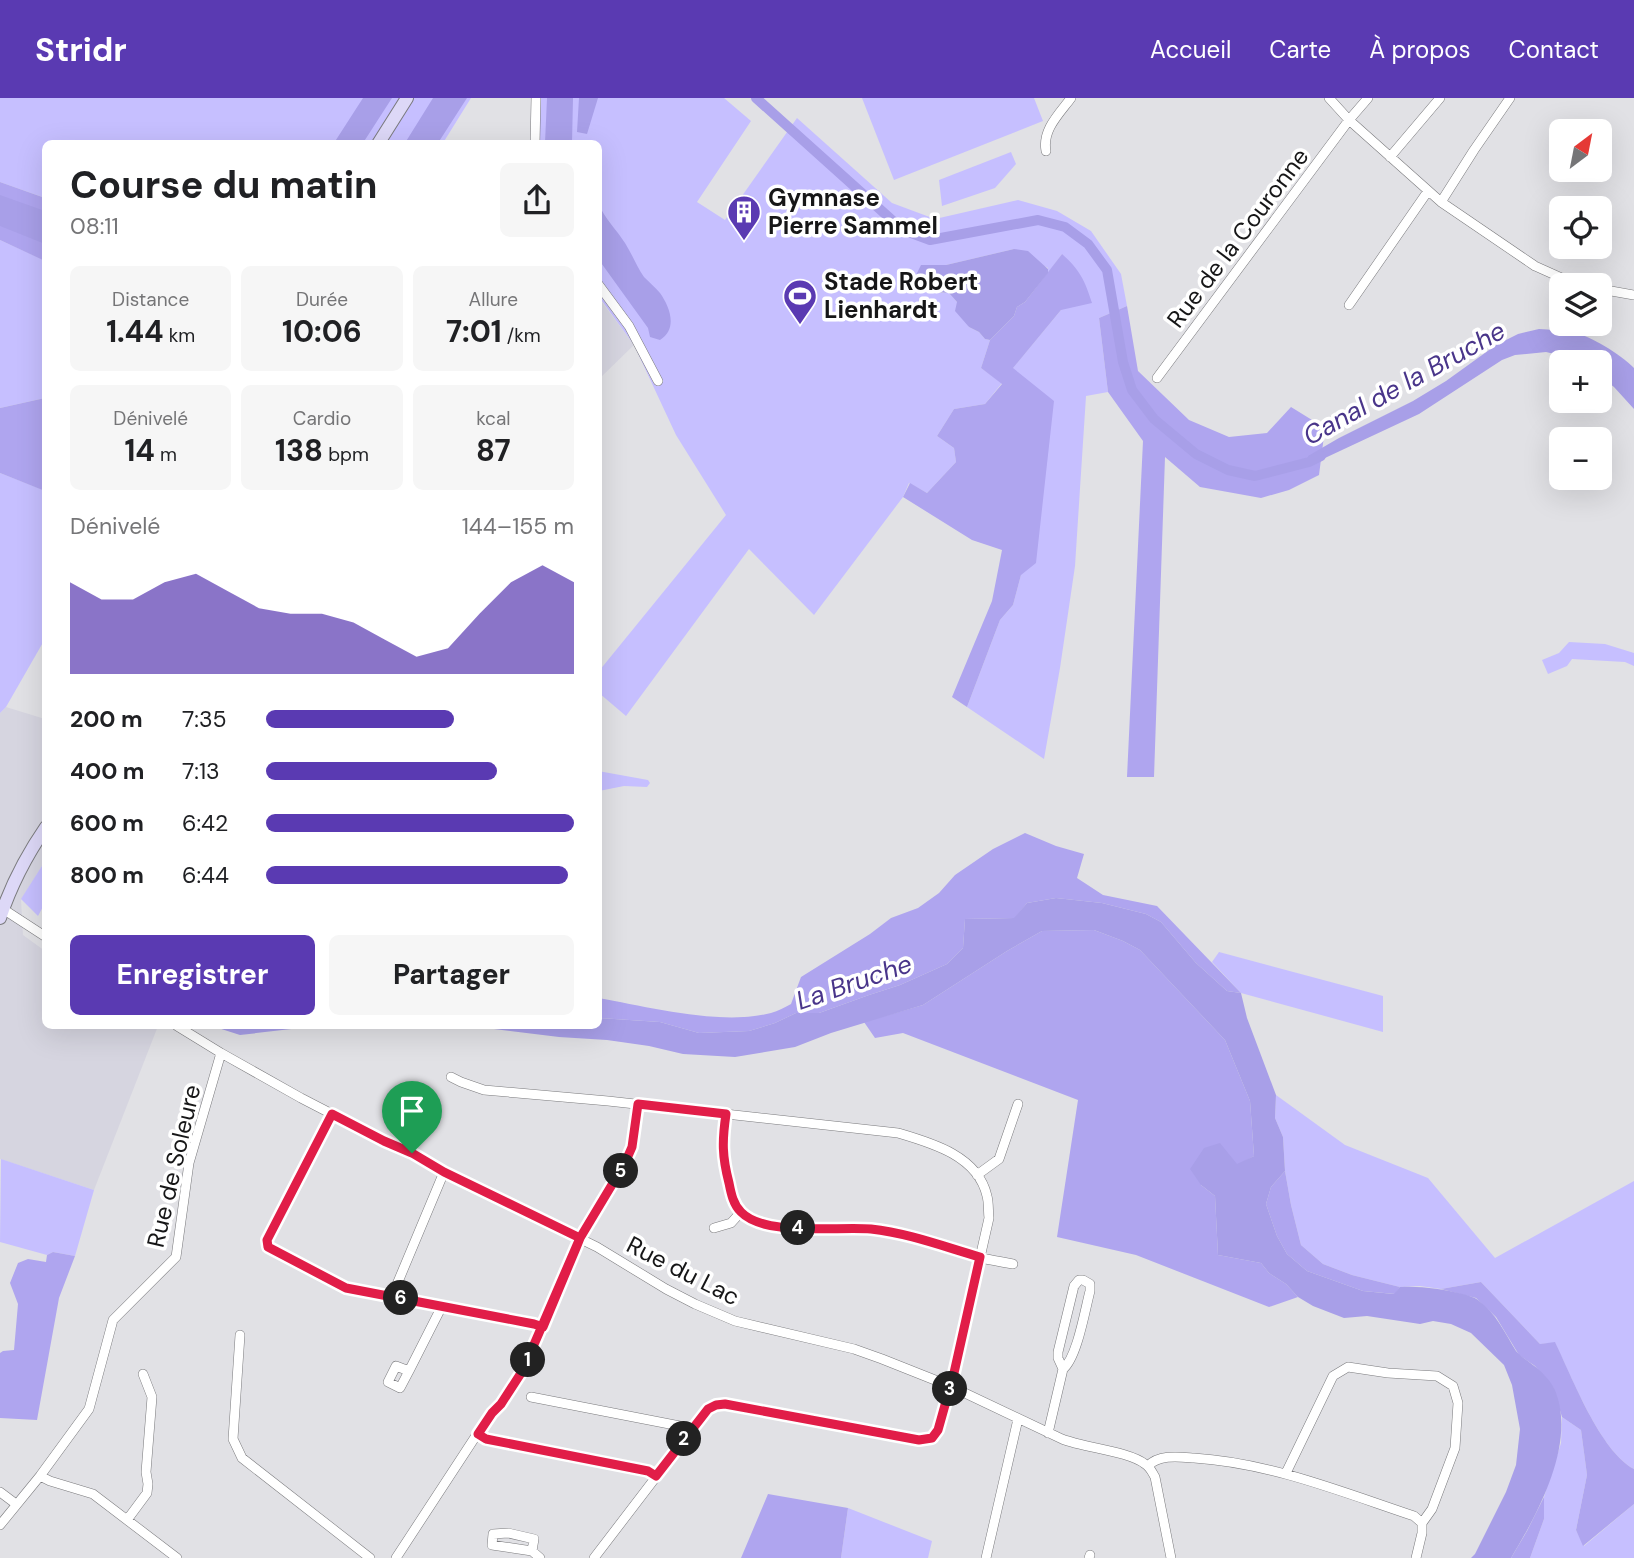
<!DOCTYPE html>
<html lang="fr">
<head>
<meta charset="utf-8">
<style>
	body { margin:0; font-family:"DM Sans",sans-serif; background:#f6f6f6; color:#202124; height:100vh; display:flex; flex-direction:column; font-size:26px; white-space:nowrap }
	* { box-sizing:border-box; margin:0 }
	p { font-size:23px; color:#757577 }
	.icon { flex:none; width:38px; height:38px; fill:none; stroke:currentColor; stroke-width:2; stroke-linecap:round; stroke-linejoin:round }
	.map { position:relative; flex:1; overflow:hidden }
	.panel { position:absolute; left:42px; top:42px; width:560px; height:889px; display:flex; flex-direction:column; background:#fff; border-radius:10px; box-shadow:0 7px 28px #0002 }
	.panel>* { flex:none }
	.needle { width:46px; rotate:32deg }
	.tools { position:absolute; left:1549px; top:21px; display:grid; gap:14px }
	.tools a { display:grid; place-items:center; width:63px; height:63px; border-radius:10px; background:#fff; box-shadow:0 7px 28px #0002; font-size:35px }
	.pin { position:absolute; display:grid; place-items:center; width:60px; height:60px; color:#fff; margin:-72px -30px; border-radius:50% 50% 50% 0; rotate:-45deg; box-shadow:0 0 7px #0007 }
	.pin .icon { rotate:45deg }
	.km { position:absolute; width:35px; height:35px; margin:-18px; border-radius:50%; background:#222; color:#fff; font-size:19px; line-height:35px; text-align:center }
	.round { display:grid; place-items:center; flex:none; width:74px; height:74px; border-radius:10px; background:#f6f6f6 }
	.summary { display:flex; align-items:center; justify-content:space-between; height:119px; padding:0 28px }
	h1 { font-size:38px; font-weight:700; line-height:52px }
	.stats { display:grid; grid-template-columns:repeat(3,1fr); gap:10px; height:119px; padding:7px 28px }
	.stats div { display:grid; align-content:center; border-radius:10px; background:#f6f6f6; text-align:center }
	.stats b { font-size:30px; font-weight:700 }
	.stats small { font-size:19px; font-weight:400 }
	.stats p { font-size:19px }
	.chart { height:196px; padding:14px 28px }
	.chart p { display:flex; justify-content:space-between }
	.chart svg { width:100%; height:126px; margin-top:7px; fill:#5a3ab2; opacity:.7 }
	.action { display:flex; gap:14px; margin-top:auto; padding:14px 28px }
	.action a { flex:1; height:80px; border-radius:10px; background:#5a3ab2; color:#fff; font-size:28px; font-weight:700; line-height:80px; text-align:center }
	.action a+a { background:#f6f6f6; color:#202124 }
	ul { padding:0 28px; list-style:none; font-size:23px }
	li { display:grid; grid-template-columns:112px 84px 1fr; align-items:center; height:52px }
	li i { height:18px; border-radius:9px; background:#5a3ab2 }
	header { display:flex; align-items:center; gap:42px; box-sizing:border-box; height:98px; padding:0 35px; background:#5a3ab2; color:#fff }
	header strong { font-size:33px }
	nav { display:flex; gap:38px; margin-inline-start:auto; font-size:24px }
	.map>svg:first-child { display:block }
	.built { fill:#d6d5e0 }
	.green { fill:#c6bfff }
	.forest { fill:#afa5ef }
	.water { fill:#a89fe8 }
	.lines { fill:none; stroke-linecap:round; stroke-linejoin:round }
	.canal { stroke:#a89fe8; stroke-width:10 }
	.street-casing { stroke:#7a7a7d; stroke-width:10 }
	.secondary-casing { stroke:#7a7a7d; stroke-width:14 }
	.street { stroke:#fff; stroke-width:9 }
	.secondary { stroke:#ddd8f7; stroke-width:12 }
	.route-casing { stroke:#fff; stroke-width:14 }
	.route { stroke:#e11d48; stroke-width:9 }
	.labels { text-anchor:middle; stroke-width:7; stroke-linejoin:round; paint-order:stroke }
	.poi-label { font-size:24px; font-weight:bold; fill:#161617; stroke:#fff; text-anchor:start }
	.street-label { font-size:24px; fill:#161617; stroke:#fff }
	.water-label { font-size:26px; font-style:italic; fill:#49358a; stroke:#fff }
</style>
</head>
<body>
<header>
<strong>Stridr</strong>
<nav><a>Accueil</a><a>Carte</a><a>À propos</a><a>Contact</a></nav>
</header>
<div class="map">
<svg width="1634" height="1460" viewBox="0 0 1634 1460">
	<rect width="100%" height="100%" fill="#e1e1e5"/>
	<path class="built" d="M598,199L634,247L599,281H598Z
		M6,609L45,621V763L21,802L23,837L45,853L46,928H158L94,1092L0,1061V615Z"/>
	<path class="green" d="M0,0H471L443,45L46,46L45,100L0,84Z
		M540,0H724L751,23L697,104L725,122L797,20L892,105L935,121L1018,102L1057,113L1091,133L1121,176L1127,208L1099,220L1108,294L1086,298L1075,468L1060,570L1044,661L967,609L1000,522L1013,507L1021,477L1012,271L1061,212L1062,156L1048,175V170L1014,151L946,167L921,168L930,193L935,195H949L957,204V208L969,229L979,234L985,241L990,242L981,270L1002,285L985,306L954,311L937,338L954,350L956,364L927,395L909,385L903,399L814,517L749,451L626,618L599,595V573L726,417L676,337L634,247L599,199L598,46H528L539,22Z
		M862,0H1034L1043,23L894,82Z
		M1011,54L1016,66L995,90L942,108L939,82Z
		M0,142L46,163L45,300L0,310Z
		M0,375L46,393L45,541L6,609L0,615Z
		M1569,544L1605,546L1634,555V568L1625,564L1572,561L1567,568L1548,576L1542,562L1559,555Z
		M598,673L648,682L650,685L647,689L624,688L599,693Z
		M45,763V805L38,818L21,801Z
		M1219,854L1383,898V934L1241,895L1212,864Z
		M1276,997L1345,1047L1428,1080L1495,1160L1634,1083V1371C1600,1353 1572,1279 1555,1245L1540,1246L1481,1184L1441,1191L1420,1188L1400,1189L1352,1177L1323,1166L1301,1147L1291,1107L1285,1073L1283,1039L1275,1020Z
		M1,1061L94,1092L75,1158L53,1154L47,1157L0,1144Z
		M1562,1319L1581,1332L1587,1377L1576,1432L1584,1448L1634,1406V1460H1530L1544,1421V1399L1561,1345Z
		M848,1410L932,1443L928,1460H841Z"/>
	<path class="forest" d="M0,84L45,100V163L0,142Z
		M1062,156C1080,172 1085,183 1092,205L1061,212L1013,270L1054,303L1036,465L1021,477L1013,507L1000,522L967,609L952,599L992,503L1002,452L972,442L903,399L910,385L927,395L956,364L954,350L937,338L954,311L985,306L1002,286L981,270L990,242L1014,218L1017,209L1025,204Z
		M1127,208L1138,273L1189,322L1229,339L1267,335L1291,309L1325,330L1319,377L1289,392L1261,400L1200,389L1165,359L1154,679H1127L1143,343L1108,294L1099,220Z
		M45,300H46L45,393L0,375V310Z
		M1025,735L1056,748L1084,756L1077,780L1103,797L1157,808L1241,895L1227,893L1196,865L1161,824L1146,816L1102,805L1056,800L1027,805L1015,820L965,821L963,850L947,866L900,887L869,897L819,915H796L775,925L749,933L699,935L660,924L599,920L598,900C650,909 721,928 771,915C778,913 785,909 791,906L801,879L870,836L891,820L918,810L939,795L955,777L993,751Z
		M1094,832L1123,843L1140,852L1225,942L1250,1003L1254,1058L1201,1087L1215,1098L1218,1157L1261,1165L1269,1175L1286,1186L1298,1199L1269,1209L1136,1157L1057,1139L1078,1002L903,935L875,940L864,924L923,907L1007,853L1042,833Z
		M1285,1073L1291,1107L1301,1147L1323,1166L1352,1177L1400,1189L1395,1196L1363,1193L1307,1173L1287,1156L1277,1138L1266,1106L1271,1089Z
		M53,1154L75,1158L59,1200L37,1322L0,1320V1255L3,1253L14,1252L18,1206L10,1185L18,1165L28,1161L46,1164L47,1157Z
		M1481,1184L1540,1246L1555,1244C1572,1279 1600,1353 1634,1371V1406L1583,1448L1576,1432L1587,1377L1581,1332L1562,1319L1553,1289L1535,1268L1519,1257L1496,1219L1476,1200L1441,1191Z
		M768,1396L848,1410L841,1460H741Z
		M1544,1399V1421L1530,1460H1511L1527,1433Z"/>
	<path class="water" d="M363,0H392L363,45H334Z
		M433,0H467L438,45H405Z
		M547,0H573L572,45H545Z
		M579,0H598L587,36L577,34Z
		M0,97L45,113V146L0,128Z
		M598,105C605,121 616,131 625,145C632,156 637,169 644,179C649,184 655,189 660,195C670,209 678,231 660,242L650,239L648,230L599,162Z
		M1014,151L1028,153L1048,171V175L1025,204L1017,209L1014,218L990,242L985,241L979,234L969,229L955,213L957,204L949,195C931,194 925,194 916,177L921,167H946Z
		M1539,231C1550,232 1561,232 1572,234C1591,238 1620,256 1634,270V311L1614,289L1600,278V264H1577L1567,259L1546,254L1515,257L1502,262L1419,316L1310,367L1308,358L1339,340L1413,303L1446,283L1496,247L1518,236Z
		M1056,800L1102,805L1146,816L1161,824L1196,865L1227,893L1241,895L1247,920L1276,997L1275,1020L1283,1039L1285,1073L1271,1089L1266,1106L1277,1138L1287,1156L1307,1173L1363,1193L1394,1196L1400,1189C1422,1188 1442,1191 1463,1196C1469,1198 1474,1199 1478,1202C1496,1215 1505,1235 1516,1253C1521,1259 1527,1262 1533,1267C1540,1272 1550,1282 1554,1290C1578,1343 1538,1415 1511,1460H1471L1475,1456L1506,1394L1516,1367L1520,1331L1512,1287L1504,1267L1471,1235L1451,1226L1433,1223L1420,1226L1367,1218L1344,1220L1313,1208L1298,1199L1286,1186L1269,1175L1261,1165L1218,1157L1215,1098L1201,1087L1190,1071L1204,1050L1220,1045L1237,1066L1254,1058L1250,1003L1225,942L1140,852L1123,843L1094,832L1042,833L1007,853L923,907L831,935L795,949L735,959L683,956L649,948L607,942L559,939L470,928H598L599,920L660,924L699,935L749,933L775,925L796,915H819L869,897L900,887L947,866L963,850L965,821L1014,820L1027,805Z
		M212,928H310L300,930L240,937Z"/>
	<g class="lines">
		<path class="canal" d="M756,0L903,132L930,142L1038,122L1065,129L1088,146L1107,172L1123,264L1132,292L1154,321L1196,356L1228,372L1255,378L1309,364L1321,358"/>
		<g class="street-casing">
			<path id="street" d="M1329,0L1349,22L1441,104L1535,168L1564,181L1582,187
				M535,46L536,0
				M1046,53C1042,32 1059,16 1071,0
				M1390,59L1440,0
				M1441,104L1474,52L1510,0
				M598,186L629,228L658,283
				M1600,191L1634,197
				M1349,207L1428,93
				M1157,280L1349,22L1368,0
				M3,811L46,839
				M177,928L221,955L301,1000L384,1043L404,1050L444,1074L597,1149L666,1191L695,1206L735,1223L854,1251L882,1261L950,1288L1062,1341C1085,1350 1128,1353 1145,1366C1150,1369 1152,1374 1155,1379L1171,1460
				M451,979L461,984L484,992L608,1003L898,1035C932,1045 978,1058 987,1098C989,1105 988,1113 989,1120L954,1274L938,1332L932,1340L919,1342L725,1306L716,1307L708,1311L594,1460
				M332,1016L267,1142L268,1149L347,1190L534,1226L543,1229
				M726,1016C725,1025 723,1034 723,1043C722,1061 728,1101 741,1114C766,1139 838,1128 872,1131C910,1136 944,1151 981,1160C991,1162 1002,1164 1013,1166
				M977,1077L999,1061L1018,1006
				M714,1130L731,1125L741,1114
				M394,1199L395,1191L444,1074
				M240,1237L233,1341L242,1360L370,1460
				M409,1273L400,1290L388,1284L396,1268L409,1273L442,1208
				M531,1299L685,1329L690,1333
				M1048,1335L1063,1271L1058,1260V1254L1074,1188L1079,1182H1083L1090,1186V1193C1085,1212 1077,1260 1063,1271
				M478,1336L486,1341L648,1373L656,1378
				M1148,1368C1159,1356 1180,1359 1194,1360C1271,1365 1342,1394 1414,1418L1422,1425
				M1286,1375L1333,1278L1348,1269L1388,1275L1437,1278L1453,1288L1458,1305L1455,1350L1432,1411L1422,1425
				M40,1378L50,1383L93,1396L177,1460
				M0,1394L16,1406
				M127,1422L147,1395L148,1386L146,1374L152,1299L143,1276
				M0,1427L40,1378L89,1311L113,1222L176,1159L189,1065L221,955
				M532,1453L534,1441L508,1435L493,1436L492,1447L532,1453L540,1460
				M396,1460L483,1327L501,1306L523,1272L580,1140L625,1065L632,1049L638,1006
				M986,1460L1018,1321
				M1089,1460L1090,1457
				M1416,1460L1422,1435V1425"/>
		</g>
		<g class="secondary-casing">
			<path id="secondary" d="M378,46L407,0
				M0,820C11,787 26,758 46,729"/>
		</g>
		<use href="#street" class="street"/>
		<use href="#secondary" class="secondary"/>
	</g>
	<g class="lines">
		<g class="route-casing">
			<path id="route" d="M412,1055L444,1074L580,1140L523,1272L501,1306L492,1315L478,1336L486,1341L648,1373L656,1378L708,1311L716,1307L725,1306L919,1342L932,1340L938,1332L954,1275L980,1159C945,1149 908,1135 871,1131C838,1128 765,1139 741,1114C733,1106 731,1095 729,1085C722,1058 722,1043 726,1016L638,1006L632,1049L625,1065L580,1140L576,1150L543,1229L534,1226L346,1190L268,1149L267,1142L332,1016L384,1043L412,1055"/>
		</g>
		<use href="#route" class="route"/>
	</g>
	<defs>
		<g id="building-pin" transform="scale(1.75)"><path d="M0 17L-7.5 6A9.5 9.5 0 1 1 7.5 6Z" fill="#5a3ab2" stroke="#fff"/><path d="M-4-6H4V6H1V3H-1V6H-4ZM-2.5-4.3h1.7v1.8h-1.7ZM.8-4.3h1.7v1.8H.8ZM-2.5-1h1.7V.8h-1.7ZM.8-1h1.7V.8H.8Z" fill="#fff"/></g>
		<g id="stadium-pin" transform="scale(1.75)"><path d="M0 17L-7.5 6A9.5 9.5 0 1 1 7.5 6Z" fill="#5a3ab2" stroke="#fff"/><path d="M0-5a6.5 5 0 1 0 0 10a6.5 5 0 1 0 0-10ZM-3.5-1.8h7v3.6h-7Z" fill="#fff"/></g>
	</defs>
	<g fill-rule="evenodd">
		<use href="#building-pin" x="744" y="114"/>
		<use href="#stadium-pin" x="800" y="198"/>
	</g>
	<g class="labels">
		<g class="poi-label">
			<text x="768" y="108">Gymnase<tspan x="768" dy="28">Pierre Sammel</tspan></text>
			<text x="824" y="192">Stade Robert<tspan x="824" dy="28">Lienhardt</tspan></text>
		</g>
		<g class="street-label">
			<text transform="translate(1238 140) rotate(-53)" y="8">Rue de la Couronne</text>
			<text transform="translate(174 1068) rotate(-77)" y="8">Rue de Soleure</text>
			<text transform="translate(683 1173) rotate(27)" y="8">Rue du Lac</text>
		</g>
		<g class="water-label">
			<text transform="translate(1404 285) rotate(-29)" y="9">Canal de la Bruche</text>
			<text transform="translate(854 884) rotate(-19)" y="9">La Bruche</text>
		</g>
	</g>
</svg>
<div class="tools">
<a><svg class="needle" viewBox="-14 -14 28 28"><path d="M0-13l5 13h-10z" fill="#e53935"/><path d="M0 13l5-13h-10z" fill="#757577"/></svg></a>
<a><svg class="icon" aria-label="locate" viewBox="0 0 24 24"><circle cx="12" cy="12" r="6"/><path d="M12 2v4M12 18v4M2 12h4M18 12h4"/></svg></a>
<a><svg class="icon" aria-label="layers" viewBox="0 0 24 24"><path d="M12 4l9 5-9 5-9-5zM3 14l9 5 9-5"/></svg></a>
<a>+</a>
<a>−</a>
</div>
<div class="pin" style="left:412px;top:1055px;background:#1e9e55"><svg class="icon" aria-label="arrive" viewBox="0 0 24 24"><path d="M6 21V4h12l-3 4 3 4H6"/></svg></div>
<b class="km" style="left:528px;top:1262px">1</b>
<b class="km" style="left:684px;top:1341px">2</b>
<b class="km" style="left:950px;top:1291px">3</b>
<b class="km" style="left:798px;top:1130px">4</b>
<b class="km" style="left:621px;top:1073px">5</b>
<b class="km" style="left:401px;top:1200px">6</b>
<section class="panel">
<div class="summary"><div><h1>Course du matin</h1><p>08:11</p></div><a class="round"><svg class="icon" aria-label="share" viewBox="0 0 24 24"><path d="M12 15V3M7 8l5-5 5 5M5 13v7h14v-7"/></svg></a></div>
<div class="stats">
<div><p>Distance</p><b>1.44<small> km</small></b></div>
<div><p>Durée</p><b>10:06</b></div>
<div><p>Allure</p><b>7:01<small> /km</small></b></div>
</div>
<div class="stats">
<div><p>Dénivelé</p><b>14<small> m</small></b></div>
<div><p>Cardio</p><b>138<small> bpm</small></b></div>
<div><p>kcal</p><b>87</b></div>
</div>
<div class="chart"><p><span>Dénivelé</span>144–155 m</p>
<svg viewBox="0 0 160 44" preserveAspectRatio="none"><path d="M0 44V12L10 18L20 18L30 12L40 9L50 15L60 21L70 23L80 23L90 26L100 32L110 38L120 35L130 23L140 12L150 6L160 12V44z"/></svg>
</div>
<ul>
<li><b>200 m</b>7:35<i style="width:61%"></i></li>
<li><b>400 m</b>7:13<i style="width:75%"></i></li>
<li><b>600 m</b>6:42<i style="width:100%"></i></li>
<li><b>800 m</b>6:44<i style="width:98%"></i></li>
</ul>
<div class="action"><a>Enregistrer</a><a>Partager</a></div>
</section>
</div>
</body>
</html>
